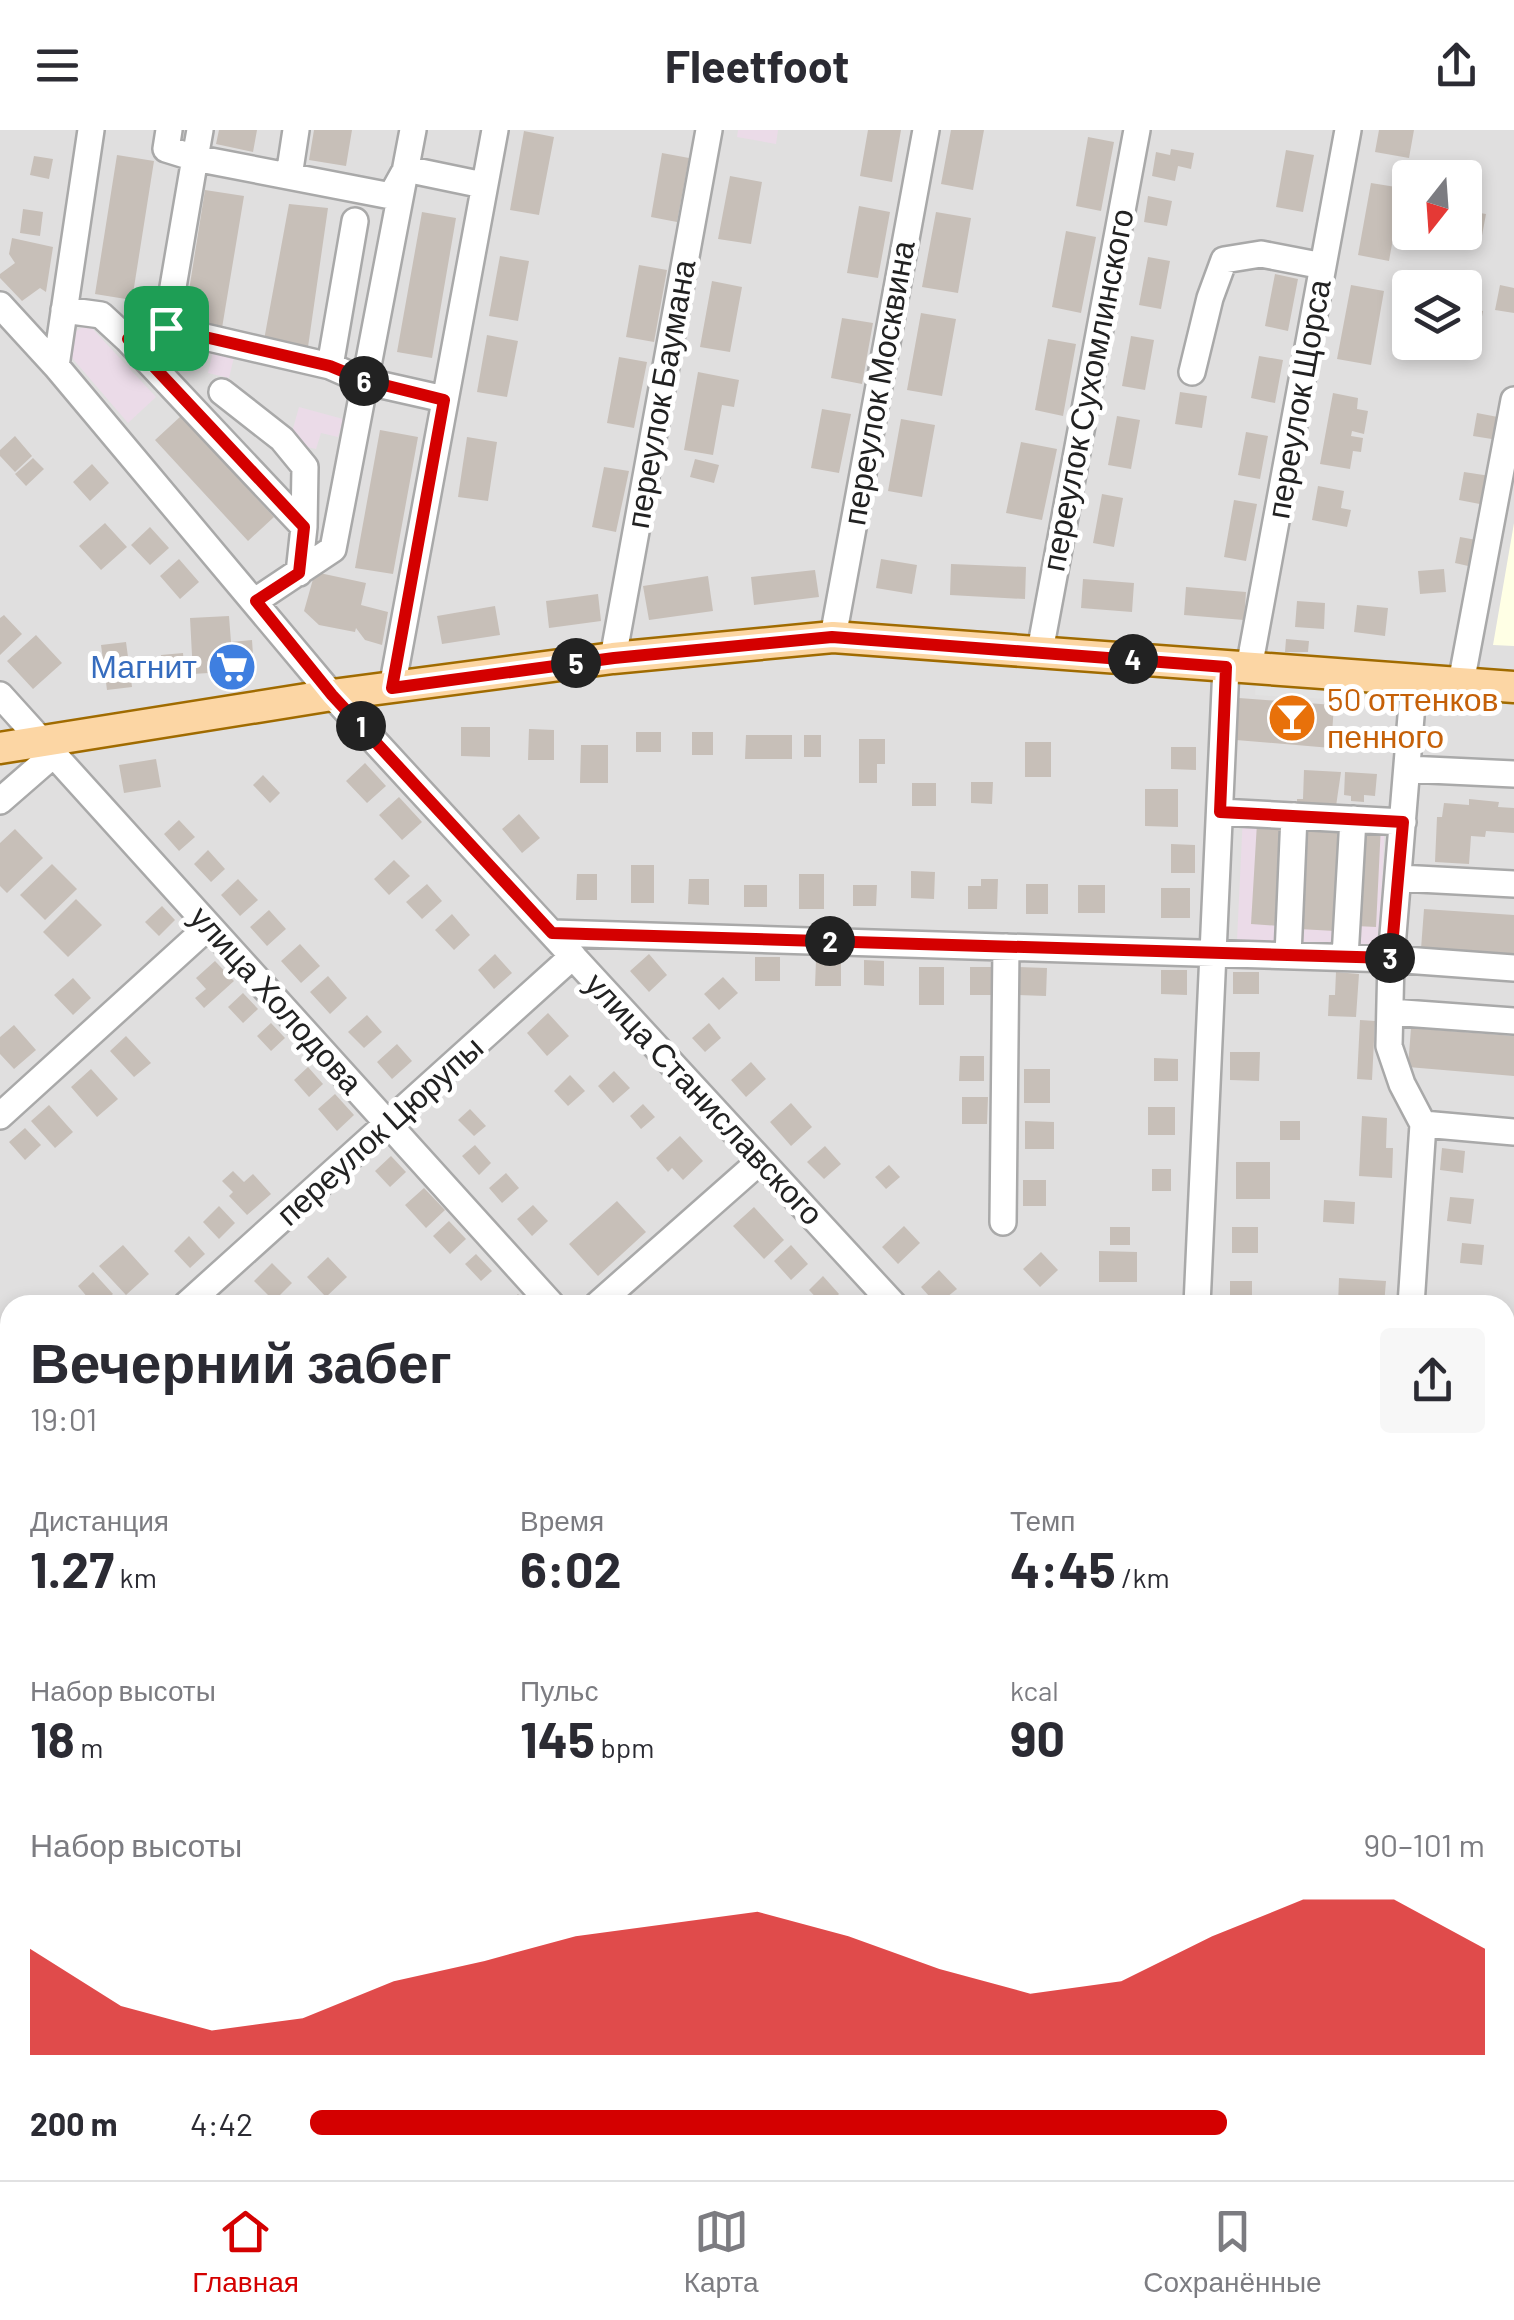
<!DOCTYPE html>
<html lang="ru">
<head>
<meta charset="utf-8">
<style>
	body { margin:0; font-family:Barlow,sans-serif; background:#f7f7f7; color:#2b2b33; height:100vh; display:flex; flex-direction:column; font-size:38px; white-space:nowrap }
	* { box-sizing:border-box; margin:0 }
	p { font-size:32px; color:#7c7c81 }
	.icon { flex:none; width:55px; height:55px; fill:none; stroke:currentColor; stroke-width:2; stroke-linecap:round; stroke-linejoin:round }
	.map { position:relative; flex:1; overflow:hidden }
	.details { position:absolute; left:0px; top:1165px; width:1515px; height:885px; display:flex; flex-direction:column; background:#fff; border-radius:30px 30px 0 0; box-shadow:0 5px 15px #0003 }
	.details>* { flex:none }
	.needle { width:65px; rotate:197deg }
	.controls { position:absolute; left:1392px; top:30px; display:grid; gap:20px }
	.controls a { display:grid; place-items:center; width:90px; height:90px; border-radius:10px; background:#fff; box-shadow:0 5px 15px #0003; font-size:50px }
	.pin { position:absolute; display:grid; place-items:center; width:85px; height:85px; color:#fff; margin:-42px; border-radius:20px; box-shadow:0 5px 15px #0006 }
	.km { position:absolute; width:50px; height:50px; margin:-25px; border-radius:50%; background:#222; color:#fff; font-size:28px; line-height:50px; text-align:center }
	.round { display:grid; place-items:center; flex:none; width:105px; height:105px; border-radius:10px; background:#f7f7f7 }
	.overview { display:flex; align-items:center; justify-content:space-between; height:170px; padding:0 30px }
	h1 { font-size:55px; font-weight:700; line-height:75px }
	.figures { display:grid; grid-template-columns:repeat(3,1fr); gap:15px; height:170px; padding:10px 30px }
	.figures div { display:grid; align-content:center }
	.figures b { font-size:50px; font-weight:700 }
	.figures small { font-size:28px; font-weight:400 }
	.figures p { font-size:28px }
	.chart { height:280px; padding:20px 30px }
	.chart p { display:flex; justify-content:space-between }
	.chart svg { width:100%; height:180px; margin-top:10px; fill:#d40000; opacity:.7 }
	ul { padding:0 30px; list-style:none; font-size:32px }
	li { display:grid; grid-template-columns:160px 120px 1fr; align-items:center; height:75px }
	li i { height:25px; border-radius:12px; background:#d40000 }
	header { display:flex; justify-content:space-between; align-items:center; height:130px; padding:0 30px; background:#fff; font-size:45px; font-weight:700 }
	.tabs { display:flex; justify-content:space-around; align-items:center; height:140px; border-top:2px solid #e1e1e2; background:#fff; font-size:28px; color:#7c7c81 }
	.tabs a { display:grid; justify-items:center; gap:5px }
	.tabs .active { color:#d40000 }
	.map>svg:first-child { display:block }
	.residential { fill:#e0dfdf; fill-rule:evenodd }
	.industrial { fill:#ebdbe8 }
	.education { fill:#ffffe5 }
	.parking { fill:#e2e2e2 }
	.building { fill:#c7bfb8 }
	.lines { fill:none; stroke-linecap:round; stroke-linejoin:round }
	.minor-casing { stroke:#a9a9a9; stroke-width:30 }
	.major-casing { stroke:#a06b00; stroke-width:35 }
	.minor { stroke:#fff; stroke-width:25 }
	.major { stroke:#fcd6a4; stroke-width:30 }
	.route-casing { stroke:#fff; stroke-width:20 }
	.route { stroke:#d40000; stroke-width:12 }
	.labels { text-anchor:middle; stroke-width:10; stroke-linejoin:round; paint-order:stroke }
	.street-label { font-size:32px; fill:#222; stroke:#fff }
	.shop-label { font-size:32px; fill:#366cbe; stroke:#fff; text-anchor:end }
	.food-label { font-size:32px; fill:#c56008; stroke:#fff; text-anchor:start }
</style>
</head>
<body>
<header><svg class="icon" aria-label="menu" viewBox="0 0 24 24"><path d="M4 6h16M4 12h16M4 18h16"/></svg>Fleetfoot<svg class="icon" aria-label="share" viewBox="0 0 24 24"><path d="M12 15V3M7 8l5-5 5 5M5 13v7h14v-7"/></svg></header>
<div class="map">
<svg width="1514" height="2050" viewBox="0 0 1514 2050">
	<rect width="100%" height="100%" fill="#f2efe9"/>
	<path class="residential" d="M0,0H1514V2050H0ZM1410,48H1465V102H1410ZM1410,158H1465V212H1410ZM10,1175H1505V2040H10Z"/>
	<path class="industrial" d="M738,0H778L776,14L737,7Z
		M88,194L156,267L128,293L67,222L76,201Z
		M213,222L234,227L229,248L208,243Z
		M299,277L343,289L338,307L321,303L316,319L289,313Z
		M1243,684L1385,691L1379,818L1237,811Z"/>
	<path class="education" d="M1514,393V516L1493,515Z
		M10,1914V2040H189L197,2050H0V1922Z"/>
	<path class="parking" d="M1256,552L1363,558L1362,571L1255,565Z"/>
	<path class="building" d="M219,0H257L253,22L216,14Z
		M314,0H352L346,36L309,30Z
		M868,0H901L892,52L860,46Z
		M951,0H984L973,60L941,54Z
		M1379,0H1414L1409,28L1375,22Z
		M524,1L554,7L539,85L510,80Z
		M1088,7L1114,12L1101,81L1076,76Z
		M1171,19L1194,23L1191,39L1178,36L1175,51L1152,46L1156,22L1170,25Z
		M1286,20L1314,25L1303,82L1276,77Z
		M662,23L689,28L677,92L651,87Z
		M117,25L154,31L132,170L95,164Z
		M34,26L53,29L49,49L30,45Z
		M730,46L762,52L751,114L718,109Z
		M1371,53L1402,58L1389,131L1358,125Z
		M205,60L244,66L221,204L183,198Z
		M1148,66L1172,71L1167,96L1144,92Z
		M289,74L328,78L308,217L264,210Z
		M859,76L890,82L878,148L847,143Z
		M23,79L43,82L40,106L20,103Z
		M1468,81L1486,84L1481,111L1463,108Z
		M422,82L456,88L432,228L397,222Z
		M936,82L971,88L958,163L922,157Z
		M1066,101L1096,107L1081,183L1052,177Z
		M12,108L53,117L46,162L40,158L22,171L0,148V144L15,133L9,124Z
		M500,126L529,131L518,191L489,186Z
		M1148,127L1170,131L1161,179L1139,175Z
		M639,135L667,140L654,212L626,207Z
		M1275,144L1298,149L1288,201L1265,196Z
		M712,151L742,157L730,222L700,217Z
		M1351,155L1384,161L1371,235L1337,229Z
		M1500,155L1514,158V183L1495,180Z
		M1465,178L1483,181L1477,214L1465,212Z
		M921,183L956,189L942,266L907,260Z
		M842,188L873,193L862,254L831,248Z
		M487,205L518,211L507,267L477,262Z
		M1131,206L1154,210L1145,260L1122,256Z
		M1048,209L1076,214L1063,286L1035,280Z
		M1259,226L1283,230L1275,273L1251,268Z
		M619,227L647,232L634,298L607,293Z
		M698,242L739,250L734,277L722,275L713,325L684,320Z
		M1180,262L1207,266L1202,298L1175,294Z
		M1333,263L1358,268L1357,279L1368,281L1364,304L1352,301L1351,306L1363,308L1361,322L1353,321L1350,339L1320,334Z
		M822,279L851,284L839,343L811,338Z
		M1477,283L1503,288L1498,310L1473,306Z
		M181,286L274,387L248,411L155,310Z
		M1117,286L1140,290L1131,339L1108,335Z
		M901,289L935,295L922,367L888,361Z
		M380,300L418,307L393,444L355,438Z
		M1246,302L1268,306L1260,349L1238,345Z
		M15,306L32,326L15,342L0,326V320Z
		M467,307L497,312L488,371L458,367Z
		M1021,312L1057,319L1042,390L1006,383Z
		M33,328L44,339L26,356L15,344Z
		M695,329L719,335L714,353L690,347Z
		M92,334L109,353L90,371L73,352Z
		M604,337L629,341L616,402L592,397Z
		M1464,342L1490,346L1485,375L1459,370Z
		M1318,356L1344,361L1341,378L1351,380L1347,397L1312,390Z
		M1102,364L1123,368L1114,417L1093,413Z
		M1234,370L1257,374L1246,431L1224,427Z
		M105,393L127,417L101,440L79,416Z
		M150,397L169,418L150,435L131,415Z
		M1460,407L1482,411L1477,438L1455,433Z
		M179,429L199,452L180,469L160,446Z
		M881,429L917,435L912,464L876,458Z
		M951,434L1026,437L1025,469L950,465Z
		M1444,439L1446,462L1420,464L1418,441Z
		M815,440L819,467L754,475L751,447Z
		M315,442L366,453L361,475L388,482L382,515L365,510L356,498L355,502L319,495L304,481Z
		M708,446L713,481L649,490L643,456Z
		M1083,449L1134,453L1132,482L1081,478Z
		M1186,457L1246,462L1244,490L1184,485Z
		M598,464L601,491L549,498L546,471Z
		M1297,471L1325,473L1324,499L1295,497Z
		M1357,475L1388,478L1385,506L1354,502Z
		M495,476L500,505L442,514L437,486Z
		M4,485L22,504L0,525V488Z
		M229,486L231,512L252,510L254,540L193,544L190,488Z
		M36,505L62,533L33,559L7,531Z
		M1286,509L1309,511L1308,522H1285Z
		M126,512L132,557L107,560L101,515Z
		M183,523L185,548L163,550L161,525Z
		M1239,568L1334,575L1331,618L1236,610Z
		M461,597H490V627L461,626Z
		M529,599L554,600V630H528Z
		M636,602H661V622H636Z
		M692,602H713V625H692Z
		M746,605H792V629H745Z
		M804,605H821V627H804Z
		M859,609H885V634H877V653H859Z
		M1025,612H1051V647H1025Z
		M581,615H608V653H580Z
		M1171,617H1196V640L1171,639Z
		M156,629L161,657L124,663L119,635Z
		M365,633L386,656L367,673L346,651Z
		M1304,640L1341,642L1335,683L1297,681V669H1303Z
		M1345,642L1377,644L1375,666L1364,665V672L1351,671V666L1344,665Z
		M263,645L280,663L270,673L253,655Z
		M971,652H993L992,674L971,673Z
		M912,653H936V676H912Z
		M1145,659H1178V697L1145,696Z
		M399,667L422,692L402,710L379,685Z
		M1469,669L1499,672L1498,677L1514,678V703L1486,701L1485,707L1471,706L1469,734L1435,732L1437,687H1442L1444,673L1469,675Z
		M519,684L540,708L522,723L502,699Z
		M179,690L195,707L179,721L164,704Z
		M1257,693L1285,695L1279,796L1251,794Z
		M1362,694L1381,695L1376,797L1356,796Z
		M1304,697L1340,699L1335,801L1299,799Z
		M15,699L43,728L7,763L0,756V713Z
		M1171,714L1195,715V743H1171Z
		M208,720L225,739L211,752L194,734Z
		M394,730L410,746L389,765L374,749Z
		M52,734L77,759L45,790L20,765Z
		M631,735H654V773H631Z
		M911,741L935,742L934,769L911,768Z
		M577,744H597V770H576Z
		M799,744H824V779H799Z
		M238,749L258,770L240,786L221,765Z
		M689,749H709V775L688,774Z
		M981,749H998L997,779H968V756H981Z
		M427,754L442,771L422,789L406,772Z
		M1026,754H1048V784H1026Z
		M744,755H767V777H744Z
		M853,755H877L876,776H853Z
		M1078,755H1105V783H1078Z
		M1161,758H1190V788H1161Z
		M76,769L102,795L68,827L43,802Z
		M162,776L175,790L159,806L145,792Z
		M1424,779L1514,785V825L1421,819Z
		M269,780L286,799L267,816L250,797Z
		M452,784L470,805L454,820L435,800Z
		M300,814L320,836L301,853L281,831Z
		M495,824L512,843L494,859L478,840Z
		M649,824L667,845L649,862L630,841Z
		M755,827H780V851H755Z
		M816,830L841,831V856H815Z
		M864,830L884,831V856L864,855Z
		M215,831L234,851L204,878L195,868L206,859L196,848Z
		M919,837H944V875H919Z
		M970,837H997V865H970Z
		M1018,837L1047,838L1046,866L1018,865Z
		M1161,840H1187V865L1161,864Z
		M1233,842H1259V864H1233Z
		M1336,842L1359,844L1356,887L1328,886L1329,865H1335Z
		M328,846L347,868L330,884L310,862Z
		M723,847L738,863L719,880L704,864Z
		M73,848L91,868L73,885L54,865Z
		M243,863L258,879L243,893L228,877Z
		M548,883L569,906L547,926L527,903Z
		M367,885L382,902L364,918L348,902Z
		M1360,890L1375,891L1372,950L1357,949Z
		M271,893L285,908L271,921L257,906Z
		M709,893L721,908L705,922L692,908Z
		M14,895L36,920L14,939L0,924V907Z
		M1411,898L1514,906V946L1408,937Z
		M126,906L151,933L134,947L110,921Z
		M397,914L412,931L392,949L377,932Z
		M1230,922H1260L1259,951L1230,950Z
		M960,926H984V951H959Z
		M1154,928L1178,929V951H1154Z
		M751,932L766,949L746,967L731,950Z
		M308,937L323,954L309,967L294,950Z
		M91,939L118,969L97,987L71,957Z
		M1024,939H1050V973H1024Z
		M614,941L630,958L613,973L598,956Z
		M570,945L585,961L568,976L554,961Z
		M335,964L354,985L337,1001L318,979Z
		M962,967H988L987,994H962Z
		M791,973L812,997L791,1016L770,992Z
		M643,974L655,987L641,999L630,986Z
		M49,975L73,1002L55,1018L31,991Z
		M1148,977H1175V1005H1148Z
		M470,979L486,996L474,1006L458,990Z
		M1362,986L1387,988L1386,1018H1393L1392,1048L1359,1046Z
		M1025,991L1054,992V1019H1025Z
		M1280,991H1300V1010H1280Z
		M25,998L41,1015L25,1030L9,1012Z
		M680,1006L703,1031L683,1050L672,1038L668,1042L656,1028Z
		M475,1015L491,1033L479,1045L462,1026Z
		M825,1016L841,1034L824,1049L807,1032Z
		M1442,1018L1465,1021L1463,1043L1440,1040Z
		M391,1026L406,1042L390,1057L375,1041Z
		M1236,1032H1270V1069H1236Z
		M889,1035L900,1047L886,1059L875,1047Z
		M1152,1039H1171V1061H1152Z
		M233,1041L244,1052L253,1044L271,1064L247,1085L229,1066L233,1062L222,1051Z
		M506,1043L519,1058L502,1073L489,1058Z
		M1023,1050H1046V1076H1023Z
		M424,1058L445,1080L426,1098L405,1075Z
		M1450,1067L1474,1069L1471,1094L1447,1091Z
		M1324,1070L1355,1072L1354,1094L1323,1092Z
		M617,1071L646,1102L598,1146L569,1114Z
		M533,1075L548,1091L532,1106L517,1089Z
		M219,1076L235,1093L219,1109L203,1092Z
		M754,1077L784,1110L764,1129L733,1096Z
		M449,1091L466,1109L450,1124L433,1106Z
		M904,1096L920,1113L898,1134L882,1117Z
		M1110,1097H1130V1115H1110Z
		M1232,1097H1258V1123H1232Z
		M189,1106L205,1124L190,1138L174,1121Z
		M1462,1113L1484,1115L1482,1135L1460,1133Z
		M123,1115L149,1144L126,1165L99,1136Z
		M791,1115L808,1134L791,1150L774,1131Z
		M1099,1121L1137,1122V1152H1099Z
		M1041,1122L1058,1140L1040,1157L1023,1139Z
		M476,1124L492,1141L481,1151L465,1134Z
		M328,1127L347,1147L326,1167L307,1147Z
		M272,1133L292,1153L274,1171L254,1151Z
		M939,1140L957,1159L937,1175L921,1157Z
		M93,1142L113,1164L100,1175H94L78,1156Z
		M823,1146L839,1164L828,1175H823L809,1160Z
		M1339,1148L1386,1151L1384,1175H1338Z
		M1230,1151H1252V1175H1230Z
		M518,1164L528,1175H506Z
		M1444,1165L1473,1168L1472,1175H1443Z
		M10,1263V1297L6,1301L0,1294V1272Z
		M1507,1296L1514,1297V1327H1505Z
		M0,1375L10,1387V1406L0,1415Z
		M0,1524L10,1535L0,1547Z
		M1510,1674H1514V1705H1508Z
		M1514,1778V1799L1505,1789Z
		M0,1791L10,1803V1851L0,1859Z
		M10,1983V2042L0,2050V1991Z
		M22,2040H114L122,2048L30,2050Z
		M196,2040H223L232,2050H204Z
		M320,2040H347L336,2050H329Z
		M600,2040H633L622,2050H608Z
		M730,2040H761L766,2046L761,2050H739Z
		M1276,2040H1305L1314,2050H1278L1272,2043Z"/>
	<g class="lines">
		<g class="minor-casing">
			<path id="minor" d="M200,0L195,28L391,66L406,39L483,55
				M289,46L296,0
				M0,175L56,236L332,565L894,1175
				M64,180L101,185L127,209L166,198L195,28L166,19L169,0
				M166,198L330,236L364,251L444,269
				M127,209L304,397L299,443
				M56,236L91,0
				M330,236L355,91
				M1192,242L1210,168L1224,130L1261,124L1323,136
				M222,262L282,309L305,337L304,397
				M255,471L333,419L413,0
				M833,507L926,0
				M1040,521L1137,0
				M613,528L709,0
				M1249,538L1348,0
				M1461,553L1514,270
				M392,558L495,0
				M0,565L552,1175
				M1407,639L1514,644
				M0,671L54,624
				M1220,682L1403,692
				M1399,748L1514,754
				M552,803L1391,829L1514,838
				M1288,825L1294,686
				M1345,827L1353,689
				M1390,882L1514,891
				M0,986L209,796
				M1423,994L1514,1002
				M1003,1092L1006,817
				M186,1175L573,826
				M597,1175L760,1031
				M1197,1175L1226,537
				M1411,1175L1423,994L1402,954L1389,916L1391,829L1414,550
				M1505,1277H1514
				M0,1343L10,1334
				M1505,1489H1514
				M0,1706L10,1697
				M1505,1723L1514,1724
				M0,1732L10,1743
				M1505,1834L1514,1843
				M0,1868L10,1859
				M1505,1924L1514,1917
				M278,2040L287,2050
				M1332,2040L1341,2050L1354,2040
				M665,2050L676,2040"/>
		</g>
		<g class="major-casing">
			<path id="major" d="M0,618L332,565L613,528L833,507L1514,557"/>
		</g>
		<use href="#minor" class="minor"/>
		<use href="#major" class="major"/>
	</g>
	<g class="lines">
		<g class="route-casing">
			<path id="route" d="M166,198L330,236L364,250L444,270L392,558L614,528L832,507L1226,537L1220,682L1403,692L1391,828L552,803L332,565L256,471L299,443L304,397L128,209Z"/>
		</g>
		<use href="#route" class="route"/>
	</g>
	<defs>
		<g id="supermarket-disc" transform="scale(2.5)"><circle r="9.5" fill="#3f7fe0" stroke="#fff"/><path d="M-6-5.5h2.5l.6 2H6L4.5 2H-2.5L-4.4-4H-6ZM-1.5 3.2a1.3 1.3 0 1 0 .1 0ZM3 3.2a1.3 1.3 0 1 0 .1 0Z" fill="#fff"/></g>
		<g id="bar-disc" transform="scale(2.5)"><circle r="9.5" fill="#e8710a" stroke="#fff"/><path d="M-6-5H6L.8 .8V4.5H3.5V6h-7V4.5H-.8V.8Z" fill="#fff"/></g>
	</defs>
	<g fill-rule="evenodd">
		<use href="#supermarket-disc" x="232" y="537"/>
		<use href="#bar-disc" x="1292" y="588"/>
	</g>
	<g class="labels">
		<g class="street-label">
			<text transform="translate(879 253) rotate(-80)" y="11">переулок Москвина</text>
			<text transform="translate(1088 260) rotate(-79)" y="11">переулок Сухомлинского</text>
			<text transform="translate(661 264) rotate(-80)" y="11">переулок Баумана</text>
			<text transform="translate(1299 269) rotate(-80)" y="11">переулок Щорса</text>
			<text transform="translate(276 870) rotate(48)" y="11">улица Холодова</text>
			<text transform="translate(704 969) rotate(47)" y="11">улица Станиславского</text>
			<text transform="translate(380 1001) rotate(-42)" y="11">переулок Цюрупы</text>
		</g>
		<g class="shop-label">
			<text x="197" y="548">Магнит</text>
		</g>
		<g class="food-label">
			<text x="1327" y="581">50 оттенков<tspan x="1327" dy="37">пенного</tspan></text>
		</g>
	</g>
</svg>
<div class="controls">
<a><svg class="needle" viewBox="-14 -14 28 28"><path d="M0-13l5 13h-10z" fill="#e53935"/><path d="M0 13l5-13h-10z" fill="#7c7c81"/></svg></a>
<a><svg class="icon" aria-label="layers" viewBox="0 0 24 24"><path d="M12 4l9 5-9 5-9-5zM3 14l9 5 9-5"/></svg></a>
</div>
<div class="pin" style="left:166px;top:198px;background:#1e9e55"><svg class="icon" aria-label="arrive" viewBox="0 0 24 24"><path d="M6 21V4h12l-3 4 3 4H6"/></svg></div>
<b class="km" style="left:361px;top:596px">1</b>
<b class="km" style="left:830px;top:811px">2</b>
<b class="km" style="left:1390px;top:828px">3</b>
<b class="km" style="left:1133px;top:529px">4</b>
<b class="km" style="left:576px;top:533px">5</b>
<b class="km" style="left:364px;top:251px">6</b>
<section class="details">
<div class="overview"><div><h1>Вечерний забег</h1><p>19:01</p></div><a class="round"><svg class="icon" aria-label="share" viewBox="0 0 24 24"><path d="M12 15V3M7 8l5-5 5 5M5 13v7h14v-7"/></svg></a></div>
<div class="figures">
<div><p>Дистанция</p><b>1.27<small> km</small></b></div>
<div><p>Время</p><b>6:02</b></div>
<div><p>Темп</p><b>4:45<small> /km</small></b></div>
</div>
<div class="figures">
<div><p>Набор высоты</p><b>18<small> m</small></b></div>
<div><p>Пульс</p><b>145<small> bpm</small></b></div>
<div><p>kcal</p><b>90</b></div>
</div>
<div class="chart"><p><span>Набор высоты</span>90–101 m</p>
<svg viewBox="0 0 160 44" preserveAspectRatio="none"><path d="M0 44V18L10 32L20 38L30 35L40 26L50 21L60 15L70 12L80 9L90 15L100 23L110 29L120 26L130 15L140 6L150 6L160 18V44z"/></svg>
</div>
<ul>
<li><b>200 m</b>4:42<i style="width:78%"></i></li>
</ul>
</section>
</div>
<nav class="tabs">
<a class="active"><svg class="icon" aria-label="home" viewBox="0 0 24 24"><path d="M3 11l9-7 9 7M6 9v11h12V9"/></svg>Главная</a>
<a><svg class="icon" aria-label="map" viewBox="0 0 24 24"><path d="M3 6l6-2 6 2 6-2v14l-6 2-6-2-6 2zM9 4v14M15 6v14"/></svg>Карта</a>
<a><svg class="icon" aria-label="saved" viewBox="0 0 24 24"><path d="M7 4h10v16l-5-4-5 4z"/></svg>Сохранённые</a>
</nav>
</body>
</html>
